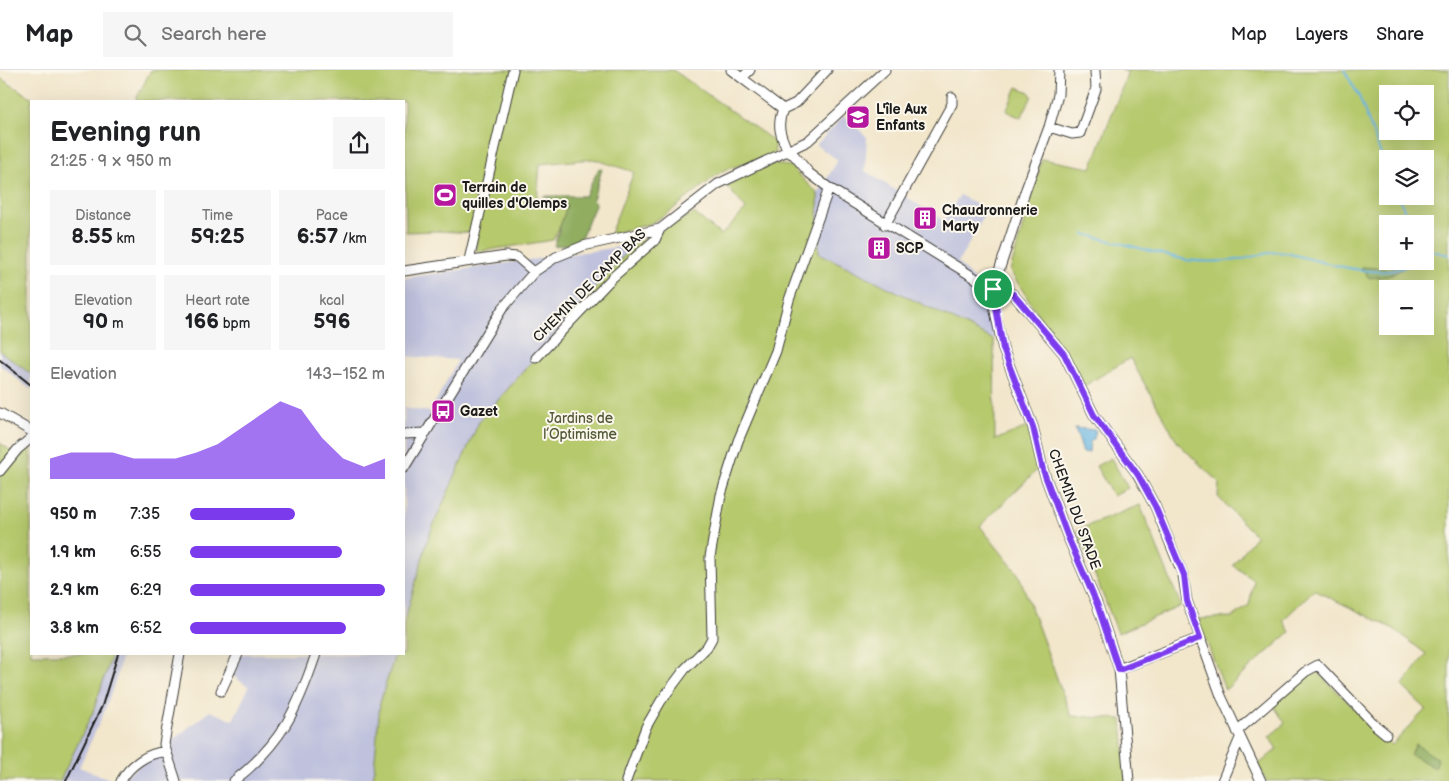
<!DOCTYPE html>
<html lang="en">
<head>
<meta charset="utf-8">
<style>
	body { margin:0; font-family:"Balsamiq Sans",sans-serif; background:#f6f6f6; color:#202124; height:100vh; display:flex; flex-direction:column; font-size:19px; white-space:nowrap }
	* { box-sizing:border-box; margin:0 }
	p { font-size:16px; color:#757577 }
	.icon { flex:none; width:28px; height:28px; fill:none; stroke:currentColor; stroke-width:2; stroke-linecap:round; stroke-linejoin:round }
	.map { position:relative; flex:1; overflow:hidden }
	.panel { position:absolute; left:30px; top:30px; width:375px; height:555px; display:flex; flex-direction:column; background:#fff; border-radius:0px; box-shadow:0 5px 20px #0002 }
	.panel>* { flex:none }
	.fabs { position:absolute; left:1379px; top:15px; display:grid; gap:10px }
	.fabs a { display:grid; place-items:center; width:55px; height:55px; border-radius:0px; background:#fff; box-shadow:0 5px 20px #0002; font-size:25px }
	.pin { position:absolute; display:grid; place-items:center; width:42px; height:42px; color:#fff; margin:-21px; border:2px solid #fff; border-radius:50%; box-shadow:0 1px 5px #0007 }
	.round { display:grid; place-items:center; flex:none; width:52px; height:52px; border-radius:0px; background:#f6f6f6 }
	.headline { display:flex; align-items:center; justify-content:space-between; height:85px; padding:0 20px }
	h1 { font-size:28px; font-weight:700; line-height:38px }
	.metrics { display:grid; grid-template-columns:repeat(3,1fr); gap:8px; height:85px; padding:5px 20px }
	.metrics div { display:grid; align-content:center; border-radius:0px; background:#f6f6f6; text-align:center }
	.metrics b { font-size:21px; font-weight:700 }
	.metrics small { font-size:14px; font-weight:400 }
	.metrics p { font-size:14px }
	.chart { height:140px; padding:10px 20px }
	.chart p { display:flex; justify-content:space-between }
	.chart svg { width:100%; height:90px; margin-top:5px; fill:#7c3aed; opacity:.7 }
	ul { padding:0 20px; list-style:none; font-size:16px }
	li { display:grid; grid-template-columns:80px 60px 1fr; align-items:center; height:38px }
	li i { height:12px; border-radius:6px; background:#7c3aed }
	header { display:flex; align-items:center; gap:30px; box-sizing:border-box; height:70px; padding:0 25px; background:#fff; border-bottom:1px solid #e0e0e0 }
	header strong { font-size:24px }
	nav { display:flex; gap:28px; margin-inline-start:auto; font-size:18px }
	.search { width:350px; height:45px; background:#f6f6f6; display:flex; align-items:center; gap:12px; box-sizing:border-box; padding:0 18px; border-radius:0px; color:#757577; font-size:19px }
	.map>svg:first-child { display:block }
	.industrial { fill:#c0c2dd }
	.green { fill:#b6c96d; stroke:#697244; fill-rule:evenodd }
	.forest { fill:#90ad60; stroke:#56643e }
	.water { fill:#67b5e1; stroke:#42687e }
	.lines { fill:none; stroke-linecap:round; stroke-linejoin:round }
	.stream { stroke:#67b5e1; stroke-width:2 }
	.minor-casing { stroke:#3c3a36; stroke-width:11 }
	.minor { stroke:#fff; stroke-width:9 }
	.rail { stroke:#1c1c1c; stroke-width:2 }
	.route-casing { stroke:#fff; stroke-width:10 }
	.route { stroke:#7c3aed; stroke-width:6 }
	.labels { text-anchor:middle; stroke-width:4; stroke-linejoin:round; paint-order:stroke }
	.poi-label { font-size:14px; font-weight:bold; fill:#1c1c1c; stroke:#fbf7ec; text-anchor:start }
	.street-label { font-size:14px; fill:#1c1c1c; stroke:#fbf7ec }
	.park-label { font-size:14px; fill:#525938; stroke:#fbf7ec }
</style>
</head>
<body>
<header>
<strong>Map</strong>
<div class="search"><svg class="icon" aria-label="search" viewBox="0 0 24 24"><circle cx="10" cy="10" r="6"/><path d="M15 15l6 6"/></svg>Search here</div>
<nav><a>Map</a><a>Layers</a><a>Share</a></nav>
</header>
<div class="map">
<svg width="1449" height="711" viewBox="0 0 1449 711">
	<rect width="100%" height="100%" fill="#fbf7ec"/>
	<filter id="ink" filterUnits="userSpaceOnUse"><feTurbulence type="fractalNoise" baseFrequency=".02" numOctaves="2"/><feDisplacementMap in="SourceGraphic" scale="10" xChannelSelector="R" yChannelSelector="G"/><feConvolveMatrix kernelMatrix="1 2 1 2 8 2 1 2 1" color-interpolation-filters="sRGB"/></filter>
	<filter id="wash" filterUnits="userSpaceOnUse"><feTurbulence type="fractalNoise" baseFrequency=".0096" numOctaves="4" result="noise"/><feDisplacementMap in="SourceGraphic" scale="20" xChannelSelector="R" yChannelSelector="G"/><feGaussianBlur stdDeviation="1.12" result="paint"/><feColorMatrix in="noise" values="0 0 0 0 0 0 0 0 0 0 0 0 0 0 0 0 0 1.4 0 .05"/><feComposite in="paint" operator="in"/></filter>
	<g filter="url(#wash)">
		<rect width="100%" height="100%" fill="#f2e6cb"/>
		<path class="industrial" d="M844,46L867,67L865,101L943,150L960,125L987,141L958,193L986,223L994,270L819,183L818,124L838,90L816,75Z
			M633,175L479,352L429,465L404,553V338L430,342L458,290L404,286V208Z
			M0,281L31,304V320L0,295Z
			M112,584H122L117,606L103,645L79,697L115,711H60L93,642Z
			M240,584H395L380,633L373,711H119L210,641L233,650L249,617L233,606Z"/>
		<path class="green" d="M151,0H673L774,71L775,83L722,101L672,140L650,154L610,164L634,102L593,89L540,94L537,130L572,131L553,170L477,182L476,163L437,161L406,162L404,31H135Z
			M1121,0H1449V711H1266L1258,695L1277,679L1269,667L1285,653L1273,635L1315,600L1392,675L1426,639L1402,616L1426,584L1394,559L1314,520L1283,550L1290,562L1225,620L1198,549L1233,547L1249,535L1254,511L1233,495L1256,466L1218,427L1219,413L1178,373L1130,288L1084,316L1010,201L1042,89L1091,98L1128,2ZM1388,24H1425V61H1388ZM1388,89H1425V126H1388ZM1388,154H1425V191H1388ZM1388,219H1425V256H1388Z
			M0,8L37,31H31V304L0,281Z
			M1017,17L1029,22L1032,26L1021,48L1006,41Z
			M772,94L790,96L818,124L819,183L994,270L995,370L1027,357L1038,399L980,456L1019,505L1071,646L1122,649L1127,711H373L380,633L395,584H404V553L429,465L479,352L633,175L694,143L721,165L746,139L726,115Z
			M0,373L19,386L28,378H31V584H112L93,642L60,711H0Z
			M1111,388L1128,418L1113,426L1096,396Z
			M1140,435L1181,536L1118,563L1077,460Z"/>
		<path class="forest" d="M599,98L602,99L593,129L596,133L579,173L554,176L567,135L543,126H585Z
			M1408,191H1418L1388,206L1369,208L1361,197L1388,199Z
			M1415,674L1438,689L1435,698L1410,684Z"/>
		<path class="water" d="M1075,358L1096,360L1094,369L1090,372L1089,382L1083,383Z"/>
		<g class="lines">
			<path class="stream" d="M1344,0L1359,26L1388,103
				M1398,126L1411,154
				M1084,164L1186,190C1203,192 1220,192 1237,190C1252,188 1270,180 1286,183C1314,189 1391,216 1412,191
				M1425,179L1449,185"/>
		</g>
	</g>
	<g filter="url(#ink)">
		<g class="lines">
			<g class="minor-casing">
				<path id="minor" d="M731,0L783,39C776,57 781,66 788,82
					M1059,0L1058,25L1049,57L1026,119L993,219L995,241L1003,279L1033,357L1043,400L1067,465L1097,534L1119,599L1129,711
					M742,8L750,0
					M783,39L796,33L827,0
					M1049,57L1072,64L1080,63L1096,19L1095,1
					M788,82L794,85L809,103L829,118L993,219L1013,224L1064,284L1094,345L1138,405L1155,436L1183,505L1187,531L1221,626L1261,711
					M885,155L952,34V27
					M469,190L513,0
					M404,201L506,186L517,187L534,202
					M536,288L613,207L655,170L660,159
					M0,343L31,361
					M404,364L425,363
					M404,398L502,239L534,202L556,187L583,176L660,159L718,114L808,71L885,0
					M0,401L18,379L31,368
					M1119,599L1200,568
					M221,621L238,584
					M1237,661L1305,602L1318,595L1375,655L1386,664
					M121,711C129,696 148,682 165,682
					M176,711L164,674L180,584
					M234,711C282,673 297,640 316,584
					M626,711L646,657L661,631L685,599L707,577L712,568L710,487L721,425L738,371L776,281L789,230L829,118
					M1222,711L1240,668"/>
			</g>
			<use href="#minor" class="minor"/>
			<path class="rail" d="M0,290L31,315
				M66,711L102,636L118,584"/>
		</g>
	</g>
	<g class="lines" filter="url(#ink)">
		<g class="route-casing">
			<path id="route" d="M993,219L1013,224L1064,284L1094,345L1138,405L1155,436L1184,505L1187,531L1200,568L1119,600L1097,534L1067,465L1043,400L1033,357L1003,279Z"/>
		</g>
		<use href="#route" class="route"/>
	</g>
	<defs>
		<g id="school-square" transform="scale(1.25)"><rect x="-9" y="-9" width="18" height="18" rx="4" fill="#b5179e" stroke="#fbf7ec"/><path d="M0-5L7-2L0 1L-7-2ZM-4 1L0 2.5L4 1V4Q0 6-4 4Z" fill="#fff"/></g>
		<g id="stadium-square" transform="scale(1.25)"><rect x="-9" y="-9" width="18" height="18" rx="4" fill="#b5179e" stroke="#fbf7ec"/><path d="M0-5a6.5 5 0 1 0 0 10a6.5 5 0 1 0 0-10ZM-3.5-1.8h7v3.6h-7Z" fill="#fff"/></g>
		<g id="building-square" transform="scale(1.25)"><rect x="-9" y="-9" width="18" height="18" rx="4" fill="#b5179e" stroke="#fbf7ec"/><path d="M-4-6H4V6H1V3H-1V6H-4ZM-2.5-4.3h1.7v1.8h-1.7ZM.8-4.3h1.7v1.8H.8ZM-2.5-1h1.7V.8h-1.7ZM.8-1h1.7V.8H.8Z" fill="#fff"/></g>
		<g id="bus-square" transform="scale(1.25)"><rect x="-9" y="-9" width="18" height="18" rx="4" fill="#b5179e" stroke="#fbf7ec"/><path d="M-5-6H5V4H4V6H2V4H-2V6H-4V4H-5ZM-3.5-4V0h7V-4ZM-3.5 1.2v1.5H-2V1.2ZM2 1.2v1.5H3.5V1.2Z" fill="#fff"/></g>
	</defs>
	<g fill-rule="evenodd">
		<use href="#school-square" x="858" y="47"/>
		<use href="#stadium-square" x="445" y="125"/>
		<use href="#building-square" x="925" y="148"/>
		<use href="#building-square" x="879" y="178"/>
		<use href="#bus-square" x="443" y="341"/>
	</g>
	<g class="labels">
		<g class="poi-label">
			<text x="876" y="44">L'île Aux<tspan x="876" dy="16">Enfants</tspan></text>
			<text x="462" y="122">Terrain de<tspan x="462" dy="16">quilles d'Olemps</tspan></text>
			<text x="942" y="145">Chaudronnerie<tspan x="942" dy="16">Marty</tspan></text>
			<text x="896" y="183">SCP</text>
			<text x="460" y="346">Gazet</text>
		</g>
		<g class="street-label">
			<text transform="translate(589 215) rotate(-45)" y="5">CHEMIN DE CAMP BAS</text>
			<text transform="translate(1075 439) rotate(70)" y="5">CHEMIN DU STADE</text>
		</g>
		<g class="park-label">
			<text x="580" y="353">Jardins de<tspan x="580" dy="16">l’Optimisme</tspan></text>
		</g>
	</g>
</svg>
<div class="fabs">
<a><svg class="icon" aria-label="locate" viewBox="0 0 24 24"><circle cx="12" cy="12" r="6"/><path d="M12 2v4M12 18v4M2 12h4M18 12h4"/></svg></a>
<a><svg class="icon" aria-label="layers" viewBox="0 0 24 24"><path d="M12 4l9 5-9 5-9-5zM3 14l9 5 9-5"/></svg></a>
<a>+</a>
<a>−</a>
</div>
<div class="pin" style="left:993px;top:219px;background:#1e9e55"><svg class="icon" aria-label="arrive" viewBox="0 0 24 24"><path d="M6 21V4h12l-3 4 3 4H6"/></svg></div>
<section class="panel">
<div class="headline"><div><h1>Evening run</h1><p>21:25 · 9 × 950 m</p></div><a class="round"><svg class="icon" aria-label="share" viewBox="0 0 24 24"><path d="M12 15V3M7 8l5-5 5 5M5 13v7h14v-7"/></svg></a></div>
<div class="metrics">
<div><p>Distance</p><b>8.55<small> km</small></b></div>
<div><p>Time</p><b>59:25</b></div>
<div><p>Pace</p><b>6:57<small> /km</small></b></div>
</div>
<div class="metrics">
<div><p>Elevation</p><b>90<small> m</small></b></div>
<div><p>Heart rate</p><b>166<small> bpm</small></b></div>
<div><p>kcal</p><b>596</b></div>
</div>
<div class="chart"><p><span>Elevation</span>143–152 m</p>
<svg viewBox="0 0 160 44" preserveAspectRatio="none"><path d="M0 44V34L10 31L20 31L30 31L40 34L50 34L60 34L70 31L80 27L90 20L100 13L110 6L120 10L130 24L140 34L150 38L160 34V44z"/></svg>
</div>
<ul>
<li><b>950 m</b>7:35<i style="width:54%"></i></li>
<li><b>1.9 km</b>6:55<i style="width:78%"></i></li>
<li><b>2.9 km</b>6:29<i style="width:100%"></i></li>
<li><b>3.8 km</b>6:52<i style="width:80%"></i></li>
</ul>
</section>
</div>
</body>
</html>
